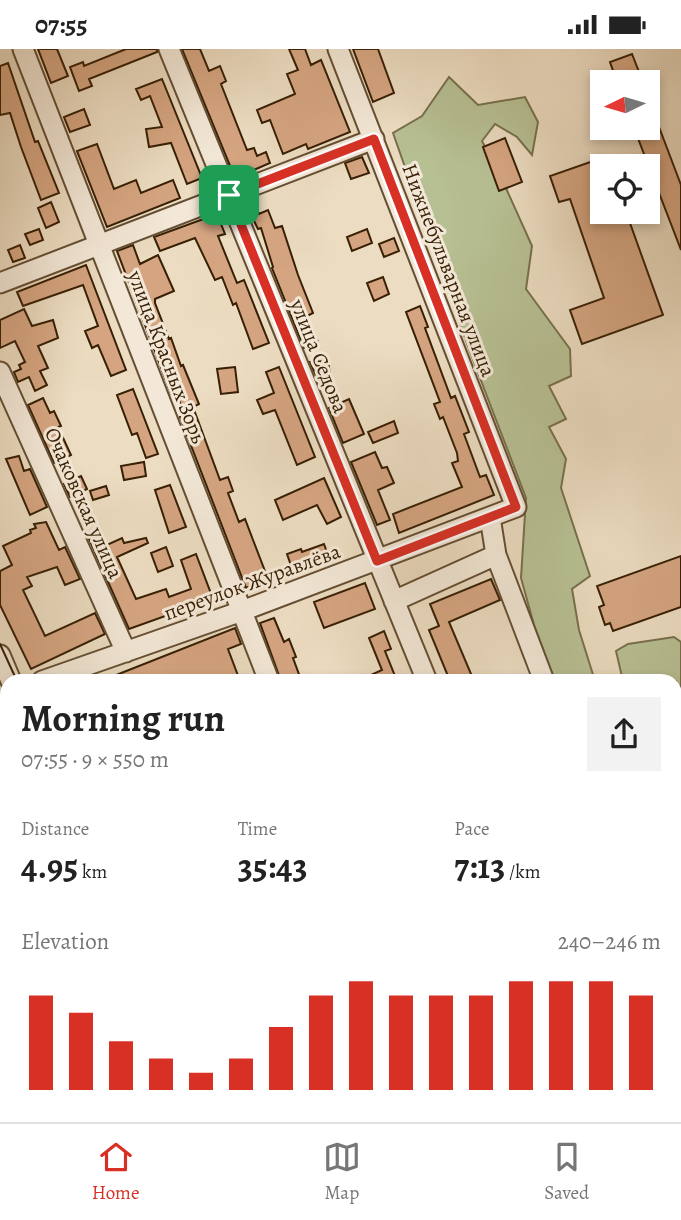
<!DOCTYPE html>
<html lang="en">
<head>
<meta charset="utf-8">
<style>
	body { margin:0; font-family:Alegreya,serif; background:#f2f2f2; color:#222; height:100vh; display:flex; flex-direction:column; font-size:26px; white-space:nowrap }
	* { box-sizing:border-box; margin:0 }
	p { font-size:23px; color:#767676 }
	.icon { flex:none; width:38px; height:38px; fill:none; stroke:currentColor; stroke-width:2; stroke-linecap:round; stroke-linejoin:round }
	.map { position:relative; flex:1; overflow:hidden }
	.side { position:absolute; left:0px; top:625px; width:682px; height:450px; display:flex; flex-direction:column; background:#fff; border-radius:21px 21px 0 0; box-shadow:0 4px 10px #0003 }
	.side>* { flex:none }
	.needle { width:46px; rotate:265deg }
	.controls { position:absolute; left:590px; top:21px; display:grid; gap:14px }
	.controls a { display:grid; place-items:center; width:70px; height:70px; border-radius:0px; background:#fff; box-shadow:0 4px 10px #0003; font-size:35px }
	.pin { position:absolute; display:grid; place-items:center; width:60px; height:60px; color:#fff; margin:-30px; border-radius:14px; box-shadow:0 4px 10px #0006 }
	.round { display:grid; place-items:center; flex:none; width:74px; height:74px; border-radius:0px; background:#f2f2f2 }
	.summary { display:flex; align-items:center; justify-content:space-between; height:119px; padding:0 21px }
	h1 { font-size:38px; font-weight:700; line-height:52px }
	.figures { display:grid; grid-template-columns:repeat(3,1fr); gap:10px; height:119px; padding:7px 21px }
	.figures div { display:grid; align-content:center }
	.figures b { font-size:35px; font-weight:700 }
	.figures small { font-size:19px; font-weight:400 }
	.figures p { font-size:19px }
	.chart { height:196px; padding:14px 21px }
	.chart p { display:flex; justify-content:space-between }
	.chart svg { width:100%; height:126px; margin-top:7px; stroke:#d93025; stroke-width:6 }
	.status { display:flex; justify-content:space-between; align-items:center; height:49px; padding:0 35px; background:#fff; direction:ltr }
	.status svg { height:19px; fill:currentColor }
	.tabs { display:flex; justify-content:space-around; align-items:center; height:98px; border-top:2px solid #e0e0e0; background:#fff; font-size:19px; color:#767676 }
	.tabs a { display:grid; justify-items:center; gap:4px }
	.tabs .active { color:#d93025 }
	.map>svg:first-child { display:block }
	.green { fill:#b7c093; stroke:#77704c; stroke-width:2 }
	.building { fill:#d5a581; stroke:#371f04; stroke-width:2 }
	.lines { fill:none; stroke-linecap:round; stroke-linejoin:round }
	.minor-casing { stroke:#644e33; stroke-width:23 }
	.path { stroke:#371f04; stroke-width:2.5; stroke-dasharray:2 3.5; stroke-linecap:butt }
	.minor { stroke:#f3e8d7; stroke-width:19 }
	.tram { stroke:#371f04; stroke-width:2 }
	.route-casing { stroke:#fff; stroke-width:14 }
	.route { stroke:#d93025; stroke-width:9 }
	.labels { text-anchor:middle; stroke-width:6; stroke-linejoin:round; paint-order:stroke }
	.street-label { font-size:21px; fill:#371f04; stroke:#f3e8d7 }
</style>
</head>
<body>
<div class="status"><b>07:55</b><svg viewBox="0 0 49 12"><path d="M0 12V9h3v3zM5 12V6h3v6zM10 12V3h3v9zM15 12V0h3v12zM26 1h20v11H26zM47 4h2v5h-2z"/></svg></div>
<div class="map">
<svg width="681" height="1073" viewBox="0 0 681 1073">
	<rect width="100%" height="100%" fill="#ecdcc1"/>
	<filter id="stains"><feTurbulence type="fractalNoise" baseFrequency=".00286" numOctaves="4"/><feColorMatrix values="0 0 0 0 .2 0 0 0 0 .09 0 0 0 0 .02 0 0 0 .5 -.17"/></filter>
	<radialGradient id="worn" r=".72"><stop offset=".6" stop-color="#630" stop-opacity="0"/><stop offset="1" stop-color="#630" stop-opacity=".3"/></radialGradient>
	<path class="green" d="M449,28L478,56L525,48L538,73L532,106L517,88L495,75L482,92L501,128L532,197L526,240L570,300L571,327L549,337L566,370L549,378L566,410L561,439L590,527L572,540L579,581L595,632H555L534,576L521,529L526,449L470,303L393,84L422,67Z
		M674,588L681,593V687L676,685V632H623L616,602L628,595Z"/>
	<path class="building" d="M38,0H57L68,27L51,34Z
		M126,0H157V3L89,30L92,37L79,42L70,18L83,13L84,17Z
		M182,0H200L209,22L220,17L226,32L221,35L247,101L254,99L257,107L266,103L270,114L235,129Z
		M289,0H305L311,16L321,11L350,83L308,100L306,95L283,105L270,71L262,74L257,61L295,45L287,25L298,21Z
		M353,0H378L394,44L373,53Z
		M632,5L643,33H617L610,13Z
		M8,14L35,93L38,92L59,144L41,151L21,98L10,64L0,66V17Z
		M162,30L202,129L187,135L171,94L149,98L146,80L162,78L150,47L141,51L136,40Z
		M648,49L681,136V201L634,79H648Z
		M84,60L90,76L70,83L64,68Z
		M505,89L522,133L499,142L483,98Z
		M97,95L114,140L136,131L141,144L173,131L180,149L107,178L77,102Z
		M362,108L369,124L351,130L345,114Z
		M602,109V163H626L663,266L582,295L570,261L604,249L570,150L559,153L550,127Z
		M253,150L259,165L268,161L275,179L282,177L298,226L313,264L307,267L318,293L304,299L272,219L273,218L261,179L258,180L245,153Z
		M51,153L59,173L46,179L38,159Z
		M217,165L225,185L218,187L237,234L244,231L269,294L253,300L236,254L233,256L222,228L215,231L195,189L160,202L154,188Z
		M39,180L43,191L30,196L25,185Z
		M367,180L372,194L352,202L347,188Z
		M394,189L399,202L384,208L379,195Z
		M20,196L25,209L13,213L8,201Z
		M133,196L140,215L158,206L174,242L155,250V254L169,290L171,289L181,317L183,316L199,355L193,358L220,431L228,428L233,442L228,444L239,473L245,470L268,530L246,539L180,368L185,366L176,343L171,345L117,202Z
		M86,216L126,321L111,327L98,296L92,299L85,282L98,277L83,236L23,257L17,243Z
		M383,228L389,245L374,252L367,234Z
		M420,257L428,278L425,279L451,349L455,347L469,383L464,385L480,428L486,426L494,446L399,484L393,465L462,438L452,414L458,412L457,404L443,368L440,370L434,355L440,353L406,263Z
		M24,260L32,277L53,271L58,289L38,297L48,319L40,322L47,336L35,342L29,328L18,333L14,323L21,320L19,316L25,313L15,292L0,299V271Z
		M328,312L330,325L316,327L310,313Z
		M235,318L238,343L221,345L217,320Z
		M279,318L315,408L297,416L275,361L263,365L257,351L274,344L266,323Z
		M133,340L158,405L146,409L137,384L132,386L117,346Z
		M43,349L50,364L54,362L61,377L58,378L71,406L54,414L28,356Z
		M349,350L364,385L343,394L329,359Z
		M394,372L398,384L373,394L368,383Z
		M375,403L382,419L387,418L394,434L378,441L390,471L377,476L351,413Z
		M19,407L24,422L30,420L47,458L30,466L6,410Z
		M144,413L146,427L124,431L121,417Z
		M81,427L87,440L70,448L64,435Z
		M324,429L341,468L327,475L317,456L283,471L275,451Z
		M170,436L186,478L169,484L155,441Z
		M106,437L109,446L93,451L90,442Z
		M46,473L59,501L65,498L80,530L65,536L57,518L27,528L32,537L23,541L45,587L95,564L105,585L31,620L0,556V522L12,516L3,497L31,484L30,481L36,479L34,475Z
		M101,484L107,496L122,489L124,494L146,489L148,494L117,508L136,550L166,540L169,548L191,540L181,511L196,505L213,550L129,580L89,490Z
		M324,495L329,509L293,522L287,505L301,500L302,503Z
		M166,498L173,517L158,523L151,504Z
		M681,507V558L613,582L610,574L605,576L599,558L604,556L597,537Z
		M491,530L500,551L449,573L474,632H450L429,581L439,577L430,555Z
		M365,534L375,560L324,579L314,553Z
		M274,569L284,593L289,590L296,608L293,609L300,628L291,632H281L260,574Z
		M235,579L241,595L228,600L240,632H101Z
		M384,582L391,600L385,602L397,632H358L382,621L369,589Z
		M0,1041L7,1057V1068L12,1069L0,1071Z"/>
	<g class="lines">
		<g class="minor-casing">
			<path id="minor" d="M23,0L269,632
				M169,0L427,632
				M0,234L374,90
				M0,323L126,603
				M490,468L496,506L544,632
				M394,552L496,506
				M0,606L11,632
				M42,632L242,562L516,458L338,0
				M676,745L681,730
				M0,772L7,770
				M676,784L681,785
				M676,959L681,961
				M181,1068L183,1073
				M338,1068L340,1073
				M438,1068L440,1073
				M608,1068L610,1073
				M309,1073L323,1068"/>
		</g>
		<path class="path" d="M270,1073L285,1068"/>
		<use href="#minor" class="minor"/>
		<path class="tram" d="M0,595L17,632
			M178,1068L180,1073"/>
	</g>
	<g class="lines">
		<g class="route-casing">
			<path id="route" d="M374,90L516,458L377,512L229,146Z"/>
		</g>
		<use href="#route" class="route"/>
	</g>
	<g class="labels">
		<g class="street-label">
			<text transform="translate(449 221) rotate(69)" y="7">Нижнебульварная улица</text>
			<text transform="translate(319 307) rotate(68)" y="7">улица Седова</text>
			<text transform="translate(167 308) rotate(69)" y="7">улица Красных Зорь</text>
			<text transform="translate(84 454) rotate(66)" y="7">Очаковская улица</text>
			<text transform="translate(252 533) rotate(-20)" y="7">переулок Журавлёва</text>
		</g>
	</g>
	<rect width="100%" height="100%" filter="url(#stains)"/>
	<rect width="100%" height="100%" fill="url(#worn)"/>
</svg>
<div class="controls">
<a><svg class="needle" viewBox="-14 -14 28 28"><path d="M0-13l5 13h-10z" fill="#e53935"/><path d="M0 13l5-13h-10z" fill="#767676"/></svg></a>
<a><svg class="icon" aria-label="locate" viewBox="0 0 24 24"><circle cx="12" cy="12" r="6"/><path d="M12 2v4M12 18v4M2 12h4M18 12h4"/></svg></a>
</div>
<div class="pin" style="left:229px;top:146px;background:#1e9e55"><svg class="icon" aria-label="arrive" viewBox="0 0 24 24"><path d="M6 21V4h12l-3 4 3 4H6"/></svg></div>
<section class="side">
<div class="summary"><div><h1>Morning run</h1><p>07:55 · 9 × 550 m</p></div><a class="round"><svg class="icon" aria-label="share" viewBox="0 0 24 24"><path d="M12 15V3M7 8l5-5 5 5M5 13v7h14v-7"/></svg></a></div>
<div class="figures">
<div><p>Distance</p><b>4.95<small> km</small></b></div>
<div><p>Time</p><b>35:43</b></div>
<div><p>Pace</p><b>7:13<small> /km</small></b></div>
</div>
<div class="chart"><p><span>Elevation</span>240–246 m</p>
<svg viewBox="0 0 160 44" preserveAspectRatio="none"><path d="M5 44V11M15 44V17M25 44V27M35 44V33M45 44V38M55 44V33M65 44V22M75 44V11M85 44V6M95 44V11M105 44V11M115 44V11M125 44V6M135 44V6M145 44V6M155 44V11"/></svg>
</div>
</section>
</div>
<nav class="tabs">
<a class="active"><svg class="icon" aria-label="home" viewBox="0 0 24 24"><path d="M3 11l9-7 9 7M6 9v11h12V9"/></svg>Home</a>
<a><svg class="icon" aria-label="map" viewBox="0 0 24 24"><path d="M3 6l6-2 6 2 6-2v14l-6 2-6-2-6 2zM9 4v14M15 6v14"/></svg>Map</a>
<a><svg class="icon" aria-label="saved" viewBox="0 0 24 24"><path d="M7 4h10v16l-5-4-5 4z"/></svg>Saved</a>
</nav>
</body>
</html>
